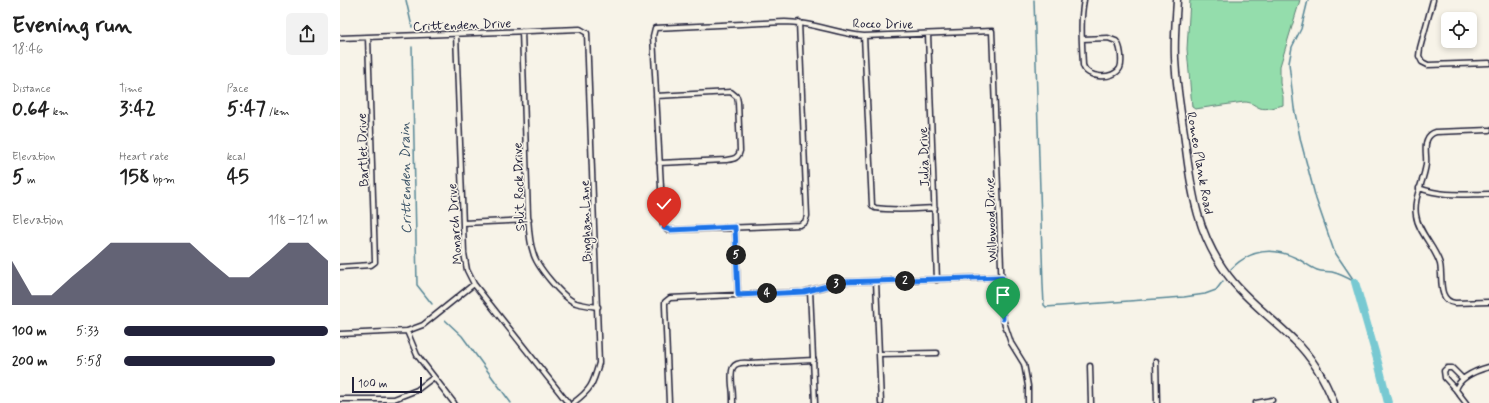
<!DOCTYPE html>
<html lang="en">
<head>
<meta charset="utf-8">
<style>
	body { margin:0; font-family:Mynerve,sans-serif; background:#f2f2f2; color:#222; height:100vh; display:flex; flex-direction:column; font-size:15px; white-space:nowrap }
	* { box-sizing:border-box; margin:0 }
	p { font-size:13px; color:#767676 }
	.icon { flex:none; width:22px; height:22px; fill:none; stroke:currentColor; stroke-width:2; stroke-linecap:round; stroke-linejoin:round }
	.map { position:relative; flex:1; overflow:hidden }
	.side { display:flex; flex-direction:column; background:#fff; width:340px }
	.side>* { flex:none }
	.controls { position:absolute; left:1101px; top:12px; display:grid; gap:8px }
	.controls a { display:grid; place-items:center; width:36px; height:36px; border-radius:6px; background:#fff; box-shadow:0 2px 6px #0003; font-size:20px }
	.scale { position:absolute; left:12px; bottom:10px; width:70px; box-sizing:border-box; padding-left:4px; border:2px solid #22223b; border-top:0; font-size:11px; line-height:14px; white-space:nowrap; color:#22223b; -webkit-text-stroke:3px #f7f3e8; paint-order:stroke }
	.pin { position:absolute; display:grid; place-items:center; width:34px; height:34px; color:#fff; margin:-41px -17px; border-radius:50% 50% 50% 0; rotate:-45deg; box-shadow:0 0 4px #0007 }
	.pin .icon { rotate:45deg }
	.km { position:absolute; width:20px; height:20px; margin:-10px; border-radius:50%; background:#222; color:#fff; font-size:11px; line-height:20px; text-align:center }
	.round { display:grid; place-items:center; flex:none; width:42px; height:42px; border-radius:6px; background:#f2f2f2 }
	.overview { display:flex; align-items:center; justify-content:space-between; height:68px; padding:0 12px }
	h1 { font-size:22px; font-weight:800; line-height:30px }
	.metrics { display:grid; grid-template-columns:repeat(3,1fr); gap:6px; height:68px; padding:4px 12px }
	.metrics div { display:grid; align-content:center }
	.metrics b { font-size:20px; font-weight:800 }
	.metrics small { font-size:11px; font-weight:400 }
	.metrics p { font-size:11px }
	.chart { height:112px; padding:8px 12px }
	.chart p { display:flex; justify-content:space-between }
	.chart svg { width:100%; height:72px; margin-top:4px; fill:#22223b; opacity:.7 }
	ul { padding:0 12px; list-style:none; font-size:13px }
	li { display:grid; grid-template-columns:64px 48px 1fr; align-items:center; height:30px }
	li i { height:10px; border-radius:5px; background:#22223b }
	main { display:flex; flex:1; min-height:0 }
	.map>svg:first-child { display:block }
	.green { fill:#94ddac; stroke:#5b8074 }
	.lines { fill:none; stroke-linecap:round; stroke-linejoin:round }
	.stream { stroke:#568696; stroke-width:1.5 }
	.river { stroke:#78c9d2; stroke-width:8 }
	.minor-casing { stroke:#22223b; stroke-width:7 }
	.secondary-casing { stroke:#22223b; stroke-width:9 }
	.minor { stroke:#f7f3e8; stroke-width:4 }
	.secondary { stroke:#f7f3e8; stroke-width:6 }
	.route-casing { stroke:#fff; stroke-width:8 }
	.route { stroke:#1a73e8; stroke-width:5 }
	.labels { text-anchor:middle; stroke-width:3; stroke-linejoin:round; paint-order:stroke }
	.street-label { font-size:13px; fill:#22223b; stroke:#f7f3e8 }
	.water-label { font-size:14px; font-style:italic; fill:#3c5468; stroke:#f7f3e8 }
</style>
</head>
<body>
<main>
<section class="side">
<div class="overview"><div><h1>Evening run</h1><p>18:46</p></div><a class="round"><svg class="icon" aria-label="share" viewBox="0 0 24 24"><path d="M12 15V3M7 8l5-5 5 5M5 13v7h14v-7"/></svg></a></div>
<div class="metrics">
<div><p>Distance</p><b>0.64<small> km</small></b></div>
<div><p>Time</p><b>3:42</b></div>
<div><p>Pace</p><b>5:47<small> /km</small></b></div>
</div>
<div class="metrics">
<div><p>Elevation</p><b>5<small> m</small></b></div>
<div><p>Heart rate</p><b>158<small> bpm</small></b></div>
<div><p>kcal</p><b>45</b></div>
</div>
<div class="chart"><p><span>Elevation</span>118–121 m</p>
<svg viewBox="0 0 160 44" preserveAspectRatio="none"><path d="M0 44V17L10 38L20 38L30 27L40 17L50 6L60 6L70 6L80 6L90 6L100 17L110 27L120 27L130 17L140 6L150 6L160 17V44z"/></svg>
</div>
<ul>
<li><b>100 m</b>5:33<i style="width:100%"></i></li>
<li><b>200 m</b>5:58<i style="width:74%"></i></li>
</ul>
</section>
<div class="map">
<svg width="1149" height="403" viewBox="0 0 1149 403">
	<rect width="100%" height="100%" fill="#f7f3e8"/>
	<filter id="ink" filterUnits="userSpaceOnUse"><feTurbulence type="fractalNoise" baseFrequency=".025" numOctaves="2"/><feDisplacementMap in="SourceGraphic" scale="8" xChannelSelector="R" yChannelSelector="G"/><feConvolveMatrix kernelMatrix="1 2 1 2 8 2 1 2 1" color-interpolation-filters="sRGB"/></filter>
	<g filter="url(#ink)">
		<path class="green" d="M850,0H960L940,66V83L943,97V105C936,107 926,110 920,108C913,105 912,102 904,102L855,109L852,107L847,49Z"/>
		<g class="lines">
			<path class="stream" d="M66,0L72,27
				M694,0L703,285L704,305L706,307L844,297L865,294L876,290L883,281
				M968,0L961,29L952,47L949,63L954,108L961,142L976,199L994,251L1015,282
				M72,47L77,285L92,304
				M891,269C910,250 931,246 956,258C963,261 969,267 977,270C982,272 987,271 992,272C1000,274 1008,278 1015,282
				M105,320L122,336L171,403"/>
			<path class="river" d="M1015,282L1039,366L1048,403"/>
			<g class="minor-casing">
				<path id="minor" d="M1093,0L1080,48L1079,56L1082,62L1088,65L1149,63
					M459,22L467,216L465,222L460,225L331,230H327L323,225L313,36L315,28L445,22C473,22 497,34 524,36L652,31L663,319L671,343L684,364L688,386V403
					M182,31L188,216C189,228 189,241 193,252C196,266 223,298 236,303C243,305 251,306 258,307
					M116,34L124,253L127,270L134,284L228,403
					M588,34L597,280
					M524,36L532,205L535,208C555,211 575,209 595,208
					M0,38L240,29L247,33L259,363C253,384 251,390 233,403
					M742,39L768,38L776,41C780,45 780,49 781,55C781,59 782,64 780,68C774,80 746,79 743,65C742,43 740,21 744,0
					M316,96L391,92L397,97L398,102L400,151C398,159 393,159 386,160L319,163
					M1149,130L1096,132C1092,133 1089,135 1087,140C1084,147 1087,157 1086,164C1084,182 1073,197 1076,215C1078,232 1095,247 1100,264C1103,277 1097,301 1115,303L1149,302
					M1079,188C1103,197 1124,194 1149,194
					M123,223L189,220
					M395,227L398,295
					M0,267L31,265L35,262L28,37
					M536,281L541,403
					M470,290L475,403
					M67,331L77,355L114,403
					M0,334L67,331L83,325L134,284
					M539,354L597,353
					M816,361L817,403
					M750,366L751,403
					M1123,379L1112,368H1107L1104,371L1105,378L1116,390L1126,403
					M1116,390C1119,377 1138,370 1149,367
					M0,399H54L77,390L94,377
					M329,403L325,306V302L330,298L464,292L502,282L662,277
					M393,403C393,397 393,392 392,386C391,371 389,361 409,363L474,360
					M916,403L932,400"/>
			</g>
			<g class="secondary-casing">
				<path id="secondary" d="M837,0C836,19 834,38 835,58C836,83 840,108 844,133C851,189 856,238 894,283C912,304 934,320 954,340C972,357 985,380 994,403"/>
			</g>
			<use href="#minor" class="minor"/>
			<use href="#secondary" class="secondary"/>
		</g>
	</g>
	<g class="lines" filter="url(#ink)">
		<g class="route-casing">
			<path id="route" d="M324,228L331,230L395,227L398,295L464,292L502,282L662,277L663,319"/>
		</g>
		<use href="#route" class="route"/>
	</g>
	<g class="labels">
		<g class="street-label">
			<text transform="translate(543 23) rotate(1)" y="5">Rocco Drive</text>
			<text transform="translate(122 24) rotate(-2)" y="5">Crittenden Drive</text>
			<text transform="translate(22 150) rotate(-92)" y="5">Bartlet Drive</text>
			<text transform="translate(583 157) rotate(-92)" y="5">Julia Drive</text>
			<text transform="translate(861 163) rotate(80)" y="5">Romeo Plank Road</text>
			<text transform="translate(178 187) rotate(-92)" y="5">Split Rock Drive</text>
			<text transform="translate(650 220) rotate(-92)" y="5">Willowood Drive</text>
			<text transform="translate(245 221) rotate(-92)" y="5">Bingham Lane</text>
			<text transform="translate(114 224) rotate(-94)" y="5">Monarch Drive</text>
		</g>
		<g class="water-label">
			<text transform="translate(65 178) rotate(-91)" y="5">Crittenden Drain</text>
		</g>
	</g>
</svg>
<div class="controls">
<a><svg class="icon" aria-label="locate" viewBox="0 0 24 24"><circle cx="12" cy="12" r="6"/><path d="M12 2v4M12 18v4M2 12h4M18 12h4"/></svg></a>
</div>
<div class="scale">100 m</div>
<div class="pin" style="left:663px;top:319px;background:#1e9e55"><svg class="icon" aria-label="arrive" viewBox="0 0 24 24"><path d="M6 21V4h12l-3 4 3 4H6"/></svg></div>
<div class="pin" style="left:324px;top:228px;background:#d93025"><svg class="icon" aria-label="check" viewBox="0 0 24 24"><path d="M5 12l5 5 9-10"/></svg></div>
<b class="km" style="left:565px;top:281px">2</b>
<b class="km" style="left:496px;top:284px">3</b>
<b class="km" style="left:427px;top:293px">4</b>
<b class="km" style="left:396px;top:255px">5</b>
</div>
</main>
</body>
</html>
